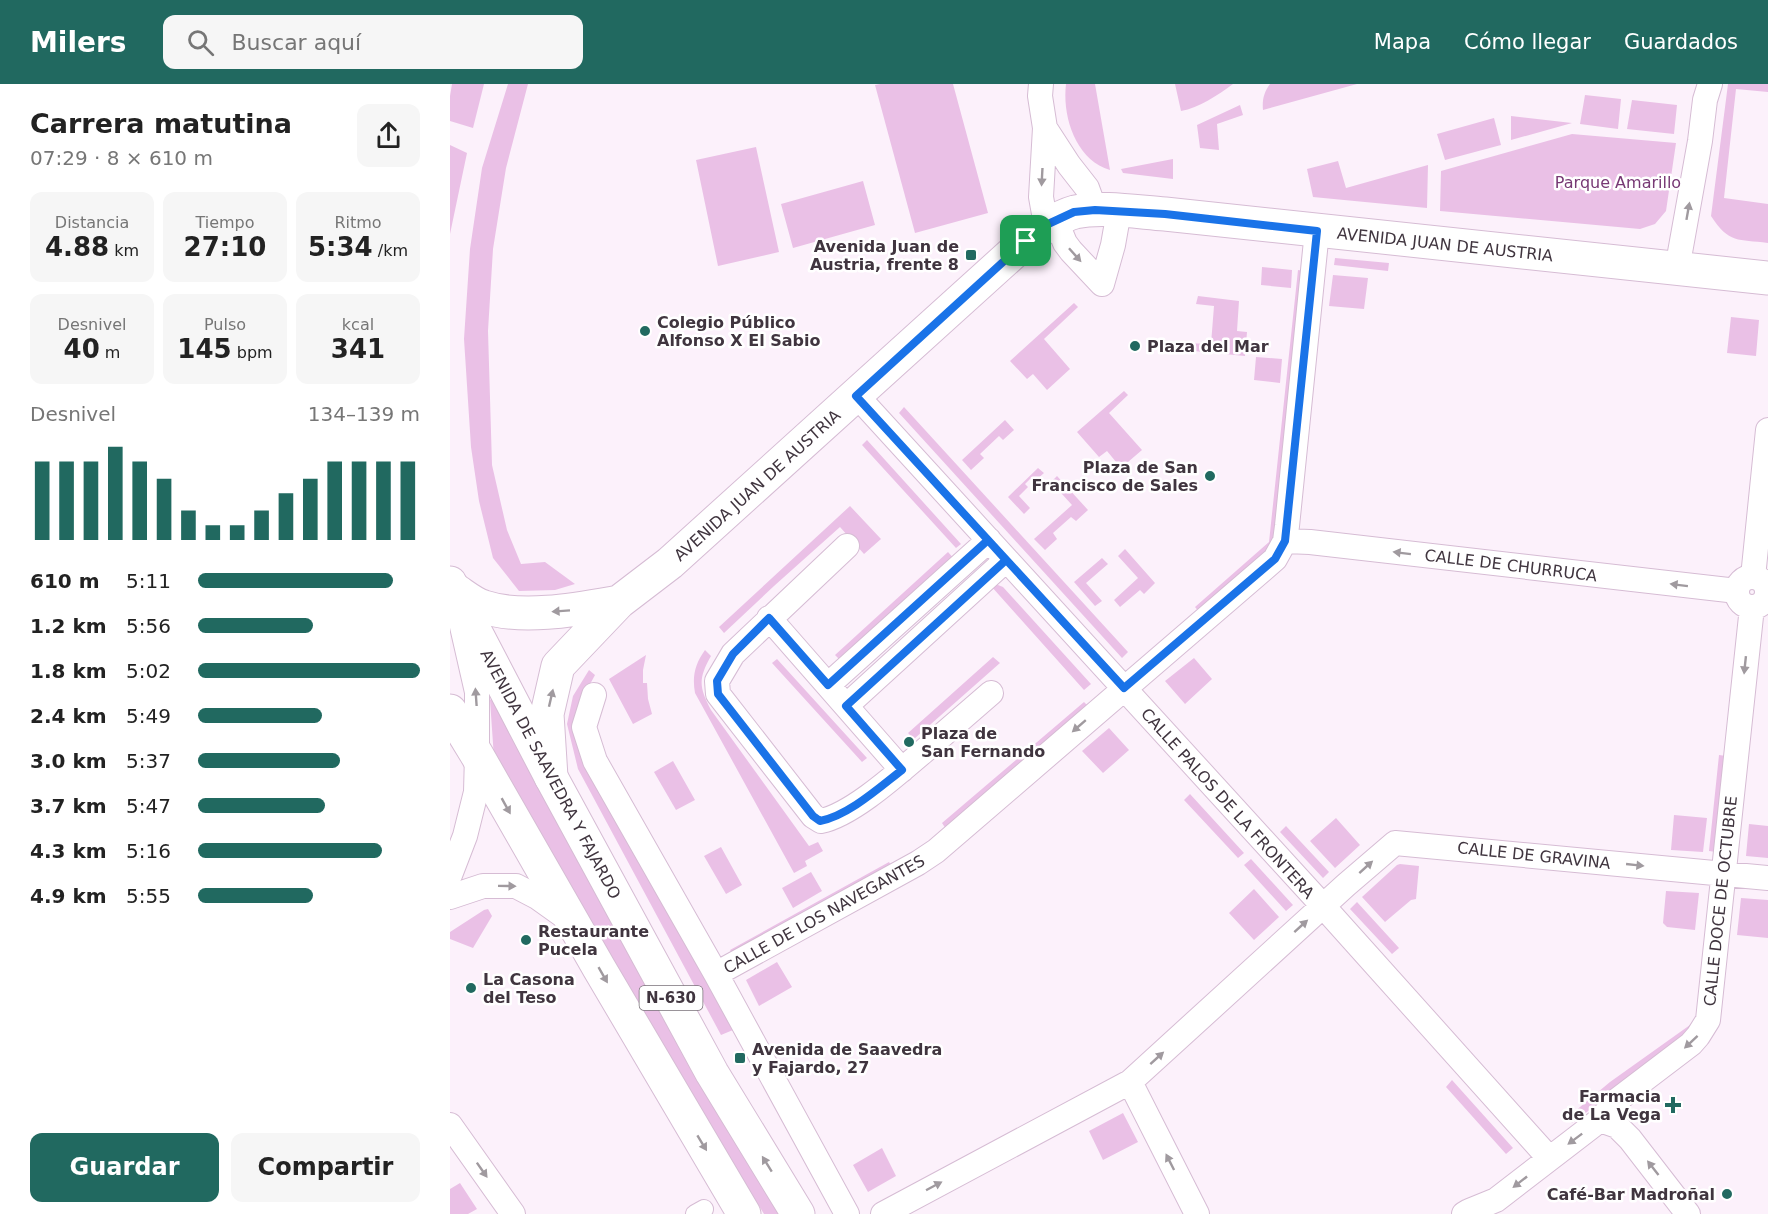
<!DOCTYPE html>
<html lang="es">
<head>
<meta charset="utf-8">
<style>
	body { margin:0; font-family:"DejaVu Sans",sans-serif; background:#f6f6f6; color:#222; height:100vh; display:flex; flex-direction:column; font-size:22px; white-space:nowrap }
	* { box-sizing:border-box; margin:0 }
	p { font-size:20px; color:#767676 }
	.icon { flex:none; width:33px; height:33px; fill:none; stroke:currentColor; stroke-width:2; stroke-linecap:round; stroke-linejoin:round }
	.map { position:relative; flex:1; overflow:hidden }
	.drawer { display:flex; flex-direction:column; background:#fff; width:450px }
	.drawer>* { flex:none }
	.pin { position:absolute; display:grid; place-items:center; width:51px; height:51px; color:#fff; margin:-26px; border-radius:12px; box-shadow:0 3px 9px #0006 }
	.round { display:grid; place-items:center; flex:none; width:63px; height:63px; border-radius:12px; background:#f6f6f6 }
	.head { display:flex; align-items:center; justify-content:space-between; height:102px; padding:0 30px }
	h1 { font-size:27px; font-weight:700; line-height:45px }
	.stats { display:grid; grid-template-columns:repeat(3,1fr); gap:9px; height:102px; padding:6px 30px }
	.stats div { display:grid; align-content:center; border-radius:12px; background:#f6f6f6; text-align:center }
	.stats b { font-size:26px; font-weight:700 }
	.stats small { font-size:16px; font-weight:400 }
	.stats p { font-size:16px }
	.chart { height:168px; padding:12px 30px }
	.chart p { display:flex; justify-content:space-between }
	.chart svg { width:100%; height:108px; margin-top:6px; stroke:#216960; stroke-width:6 }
	.button { display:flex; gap:12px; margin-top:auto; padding:12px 30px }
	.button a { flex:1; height:69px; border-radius:12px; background:#216960; color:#fff; font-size:24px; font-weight:700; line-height:69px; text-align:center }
	.button a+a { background:#f6f6f6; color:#222 }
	ul { padding:0 30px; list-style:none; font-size:20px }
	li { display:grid; grid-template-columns:96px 72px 1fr; align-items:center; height:45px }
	li i { height:15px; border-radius:8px; background:#216960 }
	header { display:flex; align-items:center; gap:36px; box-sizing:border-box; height:84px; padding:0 30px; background:#216960; color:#fff }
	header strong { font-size:28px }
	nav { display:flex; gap:33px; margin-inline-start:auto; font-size:21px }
	.search { width:420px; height:54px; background:#f6f6f6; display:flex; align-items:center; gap:15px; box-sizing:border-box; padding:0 21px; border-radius:12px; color:#767676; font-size:22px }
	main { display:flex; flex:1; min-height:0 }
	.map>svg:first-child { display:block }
	.green { fill:#eac0e6 }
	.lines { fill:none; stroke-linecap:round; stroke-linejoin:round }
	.pedestrian-casing { stroke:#d6bcd4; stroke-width:20 }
	.minor-casing { stroke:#d6bcd4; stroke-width:26 }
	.secondary-casing { stroke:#d6bcd4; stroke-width:35 }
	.trunk-casing { stroke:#d6bcd4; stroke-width:35 }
	.pedestrian { stroke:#fff; stroke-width:18 }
	.minor { stroke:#fff; stroke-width:24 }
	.secondary { stroke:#fff; stroke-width:33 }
	.trunk { stroke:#fff; stroke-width:33 }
	.oneway { fill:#a09a9f }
	.route-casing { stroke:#fff; stroke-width:12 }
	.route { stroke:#1a73e8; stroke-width:8 }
	.poi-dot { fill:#216960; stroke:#fff; stroke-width:2 }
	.labels { text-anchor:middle; stroke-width:5; stroke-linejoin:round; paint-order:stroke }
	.shield { fill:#fff; stroke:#797279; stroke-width:1.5 }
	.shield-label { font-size:15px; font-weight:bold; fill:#40353f }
	.park-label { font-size:16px; fill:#773874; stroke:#fff }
	.street-label { font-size:16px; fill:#40353f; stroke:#fff }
	.poi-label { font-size:16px; font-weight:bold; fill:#40353f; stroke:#fff; text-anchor:start }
</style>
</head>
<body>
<header>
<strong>Milers</strong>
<div class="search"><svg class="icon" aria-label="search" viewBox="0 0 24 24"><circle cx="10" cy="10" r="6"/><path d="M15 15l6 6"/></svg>Buscar aquí</div>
<nav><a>Mapa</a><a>Cómo llegar</a><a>Guardados</a></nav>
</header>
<main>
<section class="drawer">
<div class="head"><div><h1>Carrera matutina</h1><p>07:29 · 8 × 610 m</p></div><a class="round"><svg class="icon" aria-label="share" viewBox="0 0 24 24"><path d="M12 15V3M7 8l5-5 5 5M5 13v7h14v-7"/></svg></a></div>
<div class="stats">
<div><p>Distancia</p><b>4.88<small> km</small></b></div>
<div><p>Tiempo</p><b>27:10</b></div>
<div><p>Ritmo</p><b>5:34<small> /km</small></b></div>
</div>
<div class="stats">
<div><p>Desnivel</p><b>40<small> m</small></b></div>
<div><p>Pulso</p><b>145<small> bpm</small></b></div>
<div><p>kcal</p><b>341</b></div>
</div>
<div class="chart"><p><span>Desnivel</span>134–139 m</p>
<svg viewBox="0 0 160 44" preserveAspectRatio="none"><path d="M5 44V12M15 44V12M25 44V12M35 44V6M45 44V12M55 44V19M65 44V32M75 44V38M85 44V38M95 44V32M105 44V25M115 44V19M125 44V12M135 44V12M145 44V12M155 44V12"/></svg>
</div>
<ul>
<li><b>610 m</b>5:11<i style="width:88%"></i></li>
<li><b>1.2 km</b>5:56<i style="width:52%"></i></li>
<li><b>1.8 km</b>5:02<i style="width:100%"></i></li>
<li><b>2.4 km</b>5:49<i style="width:56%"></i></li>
<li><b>3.0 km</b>5:37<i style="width:64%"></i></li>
<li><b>3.7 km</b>5:47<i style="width:57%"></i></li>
<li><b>4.3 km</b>5:16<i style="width:83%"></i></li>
<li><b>4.9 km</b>5:55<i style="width:52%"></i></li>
</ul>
<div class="button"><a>Guardar</a><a>Compartir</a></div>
</section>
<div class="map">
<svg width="1318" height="1130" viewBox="0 0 1318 1130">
	<rect width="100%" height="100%" fill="#fcf1fb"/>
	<path class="green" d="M2,0H34L23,44L0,37V12Z
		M58,0H78L56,84L43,165L38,247L42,381L57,446L71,480L95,478L125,500L105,506L69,507L43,474L29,417L21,363L14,255L20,165L32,84Z
		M430,0H503L538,129L465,149L425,1Z
		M616,0H645L660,86C626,76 612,33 616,0Z
		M725,0H783C768,11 749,24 731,27Z
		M820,0H907L813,26C812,16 814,8 820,0Z
		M1278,0H1318V8L1286,5L1274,114L1318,120V159C1288,155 1279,160 1261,132Z
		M1135,11L1171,15L1168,45L1130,40Z
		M1182,16L1227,21L1224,50L1177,45Z
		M790,21L793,31L767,40L769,66L750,64L747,41Z
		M1061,32L1122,39L1061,56Z
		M1044,34L1051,61L995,76L987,50Z
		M1122,50L1226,59L1216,127L1205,140L1190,145L990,127L991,87Z
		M0,61L17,69L0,150Z
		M306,63L329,168L268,182L246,76Z
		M723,75V95L673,89L671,85Z
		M888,77L896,104L978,81L977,124L863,113L857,85Z
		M413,97L425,141L343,164L331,120Z
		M885,174L939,179L938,187L884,181Z
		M812,183L842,186L841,204L811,201Z
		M848,186L854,187L824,461L750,529L745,523L819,458Z
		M883,191L918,194L914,225L879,222Z
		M748,212L789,217L787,247L797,248L795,272L733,266L734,259L761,260L764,222L746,220Z
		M624,219L628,223L594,255L620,285L597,306L583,290L577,295L560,277Z
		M1281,233L1309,236L1306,272L1277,269Z
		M806,273L832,275L830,299L804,296Z
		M674,307L678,311L659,329L692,366L671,384L657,367L649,373L627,348Z
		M454,323L678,568L672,574L449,329Z
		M555,336L564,346L553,356L549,352L530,370L534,374L521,386L512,376Z
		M417,356L511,460L506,464L412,361Z
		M588,384L594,389L584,398L580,395L575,400L578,403L569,412L580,424L574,430L558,413Z
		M607,392L638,426L626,437L621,433L603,449L607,455L595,466L584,455L622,421L601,398Z
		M400,422L431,455L414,470L390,443L324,502L274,549L269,543Z
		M675,465L705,499L694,510L690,506L670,523L664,516L688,494L668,472Z
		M498,468L506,477L500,483L496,478L389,575L385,571Z
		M652,474L658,480L636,499L652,517L645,522L624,498Z
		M548,501L553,503L641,600L634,606L541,502Z
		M255,566L261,572C248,595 249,603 261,626L359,762L368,758L373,767L355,777L357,782L344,789L245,609C242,592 245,580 255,566Z
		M196,571L193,586V599H197L198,615L202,630L183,640L159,595Z
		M543,573L550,579L464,655L458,649Z
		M744,574L762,595L735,620L715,597Z
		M327,575L417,674L412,678L322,579Z
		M139,586L145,591L132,615L147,698L283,946L271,951L128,685L117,640L123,612Z
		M43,613L330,1130H314L240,1010L152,856L44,674L40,616Z
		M634,618L639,623L496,745L492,739Z
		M659,644L679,666L653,689L632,667Z
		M1269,671L1276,672L1266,768L1259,767Z
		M223,677L245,716L226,726L204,688Z
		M740,710L794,769L788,774L734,716Z
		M1224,731L1257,734L1253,768L1221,766Z
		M886,734L910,761L885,784L860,757Z
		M1299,740L1318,742V774L1296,772Z
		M836,742L879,788L873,794L830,748Z
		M271,763L292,801L276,810L254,772Z
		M801,775L843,821L836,827L794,781Z
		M439,778L442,783L283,871L280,866Z
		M950,780L969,782L966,815L961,816L935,838L912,813L947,781Z
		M361,788L372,807L343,824L332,804Z
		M804,805L829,833L804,856L779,829Z
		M1216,807L1249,809L1245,846L1217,843L1213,839Z
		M1291,814L1318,816V854L1287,851Z
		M907,818L949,864L942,870L900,825Z
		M38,825L42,832L23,864L0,855V848L34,826Z
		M327,878L342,903L309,922L296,896Z
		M1240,941L1241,944L1234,956L1122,1039L1118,1033L1160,998Z
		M1002,996L1063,1064L1056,1070L996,1003Z
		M673,1029L688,1058L653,1076L639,1047Z
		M432,1064L446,1092L418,1108L403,1081Z
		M10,1099L27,1125L18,1130H0V1105Z"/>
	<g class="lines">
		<g class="pedestrian-casing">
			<path id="pedestrian" d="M245,1130L254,1125"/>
		</g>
		<g class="minor-casing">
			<path id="minor" d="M591,0L590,12L595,44L591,113L596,141
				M595,44L619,81L637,104L645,126
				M606,137L615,159L621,167L652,200
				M1227,185L1250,57L1255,16L1260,0
				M652,200L663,161L669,127
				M407,312L873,822L1099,1074
				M835,457L860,458L1287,507
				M397,462L283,570L267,597L268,610L363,732L371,737C402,731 449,688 474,667C496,648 518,629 541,609
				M1303,493L1318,346
				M1287 508a15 15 0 1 1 30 0a15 15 0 1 1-30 0Z
				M319,534L452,686
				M378,601L539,456
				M144,611L134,643L145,677L266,890L397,1130
				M396,622L556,476
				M0,791L15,752L26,708L27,671V608L11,538
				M0,813L33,802H66L87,813L115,833
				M266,890L468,779L486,767L825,475L835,457L837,442L867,147
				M680,998L747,1130
				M1150,1036L1167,1042L1180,1055L1238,1130
				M0,1041L63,1130
				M433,1130L680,998L896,801L945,759L1318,794
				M1014,1130L1019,1127L1046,1116L1150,1036L1166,1017L1241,960L1248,952L1258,936L1302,523"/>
		</g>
		<g class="secondary-casing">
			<path id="secondary" d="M2,504C12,510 23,520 34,523C73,536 129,525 169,518
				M101,693L97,630L108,582L169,518L220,479L576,157C590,146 607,133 625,128C651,122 687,128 715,130L1318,194"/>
		</g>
		<g class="trunk-casing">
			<path id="trunk" d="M0,499L101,693L262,989L348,1130
				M0,627L27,671L149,884L294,1130"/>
		</g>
		<use href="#pedestrian" class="pedestrian"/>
		<use href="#minor" class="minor"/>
		<use href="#secondary" class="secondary"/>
		<use href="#trunk" class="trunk"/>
	</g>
	<defs><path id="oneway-solid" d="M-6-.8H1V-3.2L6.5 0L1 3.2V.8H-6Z" transform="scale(1.5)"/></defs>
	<g class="oneway">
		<use href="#oneway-solid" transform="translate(592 93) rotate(93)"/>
		<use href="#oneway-solid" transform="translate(1238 127) rotate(-80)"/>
		<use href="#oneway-solid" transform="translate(625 171) rotate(48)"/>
		<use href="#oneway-solid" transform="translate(952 469) rotate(-173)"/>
		<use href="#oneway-solid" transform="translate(1229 501) rotate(-173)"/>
		<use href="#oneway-solid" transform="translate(111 527) rotate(176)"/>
		<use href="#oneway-solid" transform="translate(1295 581) rotate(96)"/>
		<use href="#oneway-solid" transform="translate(26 613) rotate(-94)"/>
		<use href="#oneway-solid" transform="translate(101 614) rotate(-77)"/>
		<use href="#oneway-solid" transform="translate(629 642) rotate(139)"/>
		<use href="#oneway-solid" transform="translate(56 722) rotate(61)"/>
		<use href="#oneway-solid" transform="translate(1185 781) rotate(6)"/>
		<use href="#oneway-solid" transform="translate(916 783) rotate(-42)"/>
		<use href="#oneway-solid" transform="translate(57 802) rotate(1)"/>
		<use href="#oneway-solid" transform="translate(851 842) rotate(-42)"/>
		<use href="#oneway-solid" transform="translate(153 891) rotate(60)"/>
		<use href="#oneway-solid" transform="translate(1241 958) rotate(137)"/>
		<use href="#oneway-solid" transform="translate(707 974) rotate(-42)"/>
		<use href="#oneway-solid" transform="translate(1125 1055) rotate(143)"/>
		<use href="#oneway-solid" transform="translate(252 1059) rotate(59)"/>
		<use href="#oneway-solid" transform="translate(720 1078) rotate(-117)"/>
		<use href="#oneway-solid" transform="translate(317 1080) rotate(-122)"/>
		<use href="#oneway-solid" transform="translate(1203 1084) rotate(-128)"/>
		<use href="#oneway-solid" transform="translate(32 1086) rotate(55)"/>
		<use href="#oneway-solid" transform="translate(1070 1098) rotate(142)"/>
		<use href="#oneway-solid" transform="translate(484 1102) rotate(-28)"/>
	</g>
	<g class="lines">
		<g class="route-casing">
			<path id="route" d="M576,157L406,312L538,456L556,476L396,622L452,686C430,703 398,732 370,737L363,732L268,610L267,597L283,570L319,534L378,601L538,456L674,604L825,475L835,457L867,147L715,130L645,126L624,128L596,141L576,157"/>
		</g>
		<use href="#route" class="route"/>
	</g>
	<g class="poi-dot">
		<rect x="515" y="165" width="12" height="12" rx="3"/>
		<circle cx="195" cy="247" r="6"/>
		<circle cx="685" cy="262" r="6"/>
		<circle cx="760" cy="392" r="6"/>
		<circle cx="459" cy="658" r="6"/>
		<circle cx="76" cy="856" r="6"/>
		<circle cx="21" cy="904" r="6"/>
		<rect x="284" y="968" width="12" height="12" rx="3"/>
		<path d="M1220 1012h6v6h6v6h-6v6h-6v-6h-6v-6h6z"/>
		<circle cx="1277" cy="1110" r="6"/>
	</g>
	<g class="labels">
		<rect class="shield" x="189.5" y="902" width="63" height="24" rx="4.5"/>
		<g class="shield-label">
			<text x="221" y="919">N-630</text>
		</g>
		<g class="park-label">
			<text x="1168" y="104">Parque Amarillo</text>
		</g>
		<g class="street-label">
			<text transform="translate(995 160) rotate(6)" y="6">AVENIDA JUAN DE AUSTRIA</text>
			<text transform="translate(307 401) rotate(-42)" y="6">AVENIDA JUAN DE AUSTRIA</text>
			<text transform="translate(1061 481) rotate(7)" y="6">CALLE DE CHURRUCA</text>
			<text transform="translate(101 690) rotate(62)" y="6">AVENIDA DE SAAVEDRA Y FAJARDO</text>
			<text transform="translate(778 719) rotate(48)" y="6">CALLE PALOS DE LA FRONTERA</text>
			<text transform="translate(1084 771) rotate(6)" y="6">CALLE DE GRAVINA</text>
			<text transform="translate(1270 817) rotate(-84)" y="6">CALLE DOCE DE OCTUBRE</text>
			<text transform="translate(374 830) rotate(-29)" y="6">CALLE DE LOS NAVEGANTES</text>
		</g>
		<g class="poi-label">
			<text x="509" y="168" text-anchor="end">Avenida Juan de<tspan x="509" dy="18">Austria, frente 8</tspan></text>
			<text x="207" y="244">Colegio Público<tspan x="207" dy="18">Alfonso X El Sabio</tspan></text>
			<text x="697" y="268">Plaza del Mar</text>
			<text x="748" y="389" text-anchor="end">Plaza de San<tspan x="748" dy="18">Francisco de Sales</tspan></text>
			<text x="471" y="655">Plaza de<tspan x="471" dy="18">San Fernando</tspan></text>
			<text x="88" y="853">Restaurante<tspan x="88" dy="18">Pucela</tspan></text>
			<text x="33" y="901">La Casona<tspan x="33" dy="18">del Teso</tspan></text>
			<text x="302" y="971">Avenida de Saavedra<tspan x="302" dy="18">y Fajardo, 27</tspan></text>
			<text x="1211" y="1018" text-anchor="end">Farmacia<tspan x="1211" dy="18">de La Vega</tspan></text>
			<text x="1265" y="1116" text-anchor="end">Café-Bar Madroñal</text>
		</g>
	</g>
</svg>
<div class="pin" style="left:576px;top:157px;background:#1e9e55"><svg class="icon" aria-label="arrive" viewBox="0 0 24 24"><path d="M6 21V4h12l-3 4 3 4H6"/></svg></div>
</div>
</main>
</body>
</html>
